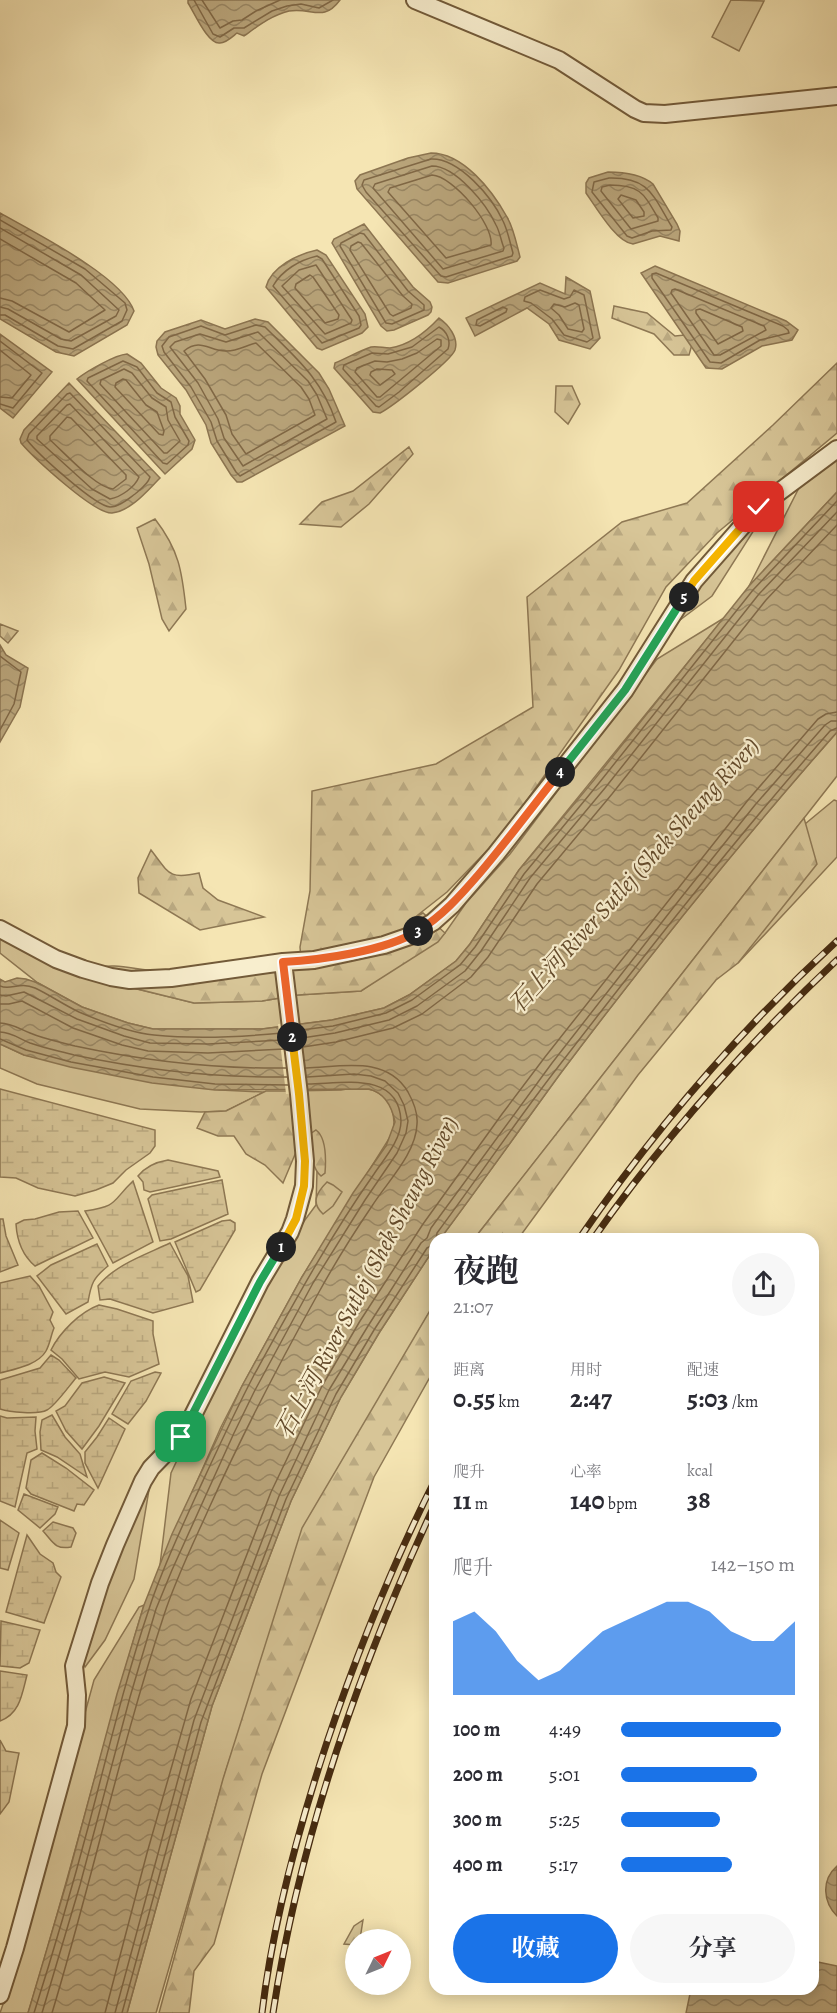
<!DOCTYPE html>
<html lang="zh">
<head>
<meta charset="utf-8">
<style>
	body { margin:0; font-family:Alegreya,"Noto Serif SC",serif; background:#f7f7f7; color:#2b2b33; height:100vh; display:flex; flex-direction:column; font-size:22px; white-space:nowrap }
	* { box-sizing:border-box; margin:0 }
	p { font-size:20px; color:#7c7c81 }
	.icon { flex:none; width:33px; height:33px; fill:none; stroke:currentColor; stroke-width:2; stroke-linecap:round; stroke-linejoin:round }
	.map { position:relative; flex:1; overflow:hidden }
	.panel { position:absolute; left:429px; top:1233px; width:390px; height:762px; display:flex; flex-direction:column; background:#fff; border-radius:18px; box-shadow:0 3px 15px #0003 }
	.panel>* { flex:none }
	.needle { width:39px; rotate:47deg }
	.controls { position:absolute; left:345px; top:1929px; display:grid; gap:12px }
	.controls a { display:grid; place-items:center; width:66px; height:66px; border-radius:50%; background:#fff; box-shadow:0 3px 15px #0003; font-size:30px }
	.pin { position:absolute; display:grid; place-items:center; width:51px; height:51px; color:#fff; margin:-26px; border-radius:12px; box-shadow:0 3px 9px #0006 }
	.km { position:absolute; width:30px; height:30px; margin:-15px; border-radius:50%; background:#222; color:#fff; font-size:16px; line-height:30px; text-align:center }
	.round { display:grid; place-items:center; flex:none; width:63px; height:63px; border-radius:32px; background:#f7f7f7 }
	.overview { display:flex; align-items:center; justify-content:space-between; height:102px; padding:0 24px }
	h1 { font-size:33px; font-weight:700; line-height:45px }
	.metrics { display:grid; grid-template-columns:repeat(3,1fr); gap:9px; height:102px; padding:6px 24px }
	.metrics div { display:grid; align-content:center }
	.metrics b { font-size:26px; font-weight:700 }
	.metrics small { font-size:16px; font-weight:400 }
	.metrics p { font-size:16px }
	.chart { height:168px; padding:12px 24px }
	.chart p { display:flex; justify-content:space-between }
	.chart svg { width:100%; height:108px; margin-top:6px; fill:#1a73e8; opacity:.7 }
	.cta { display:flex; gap:12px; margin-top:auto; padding:12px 24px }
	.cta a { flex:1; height:69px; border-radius:36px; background:#1a73e8; color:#fff; font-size:24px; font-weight:700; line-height:69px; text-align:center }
	.cta a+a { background:#f7f7f7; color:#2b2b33 }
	ul { padding:0 24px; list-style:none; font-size:20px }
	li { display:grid; grid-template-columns:96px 72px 1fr; align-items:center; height:45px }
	li i { height:15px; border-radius:8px; background:#1a73e8 }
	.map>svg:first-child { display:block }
	.green { fill:#d7c597; stroke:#8e7854; stroke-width:1.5 }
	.forest { fill:url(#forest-firs); stroke:#8e7854; stroke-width:1.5 }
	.wetland { fill:url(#wetland-marsh); stroke:#8e7854; stroke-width:1.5 }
	.water { fill:url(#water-waves); stroke:#8c7551; stroke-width:1.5 }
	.pier { fill:#f5e5b3 }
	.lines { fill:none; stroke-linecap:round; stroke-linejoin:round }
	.shore { stroke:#806846; stroke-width:1.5 }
	.minor-casing { stroke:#725a39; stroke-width:20 }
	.minor { stroke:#f8eece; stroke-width:16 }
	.rail-casing { stroke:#462b10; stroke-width:7 }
	.rail { stroke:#f8eece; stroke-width:4.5; stroke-dasharray:14; stroke-linecap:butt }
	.split-1-casing { stroke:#fff; stroke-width:12 }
	.split-2-casing { stroke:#fff; stroke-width:12 }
	.split-3-casing { stroke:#fff; stroke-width:12 }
	.split-4-casing { stroke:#fff; stroke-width:12 }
	.split-5-casing { stroke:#fff; stroke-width:12 }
	.split-6-casing { stroke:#fff; stroke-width:12 }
	.split-1 { stroke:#22a559; stroke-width:8 }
	.split-2 { stroke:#f5b400; stroke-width:8 }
	.split-3 { stroke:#f0652b; stroke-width:8 }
	.split-4 { stroke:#f0652b; stroke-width:8 }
	.split-5 { stroke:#22a559; stroke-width:8 }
	.split-6 { stroke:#f5b400; stroke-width:8 }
	.labels { text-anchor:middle; stroke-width:4.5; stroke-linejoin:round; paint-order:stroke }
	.water-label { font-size:24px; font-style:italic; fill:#634a2b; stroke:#f8eece }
</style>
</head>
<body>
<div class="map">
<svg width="837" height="2013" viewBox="0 0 837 2013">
	<defs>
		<pattern id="forest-firs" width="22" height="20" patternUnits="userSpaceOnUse" patternTransform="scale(1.5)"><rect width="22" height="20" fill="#d7c597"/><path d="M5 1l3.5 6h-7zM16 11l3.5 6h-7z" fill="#baa981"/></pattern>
		<pattern id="wetland-marsh" width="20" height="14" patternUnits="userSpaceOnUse" patternTransform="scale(1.5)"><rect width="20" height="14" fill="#d7c597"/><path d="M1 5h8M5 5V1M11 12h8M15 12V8" fill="none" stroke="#baa981"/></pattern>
		<pattern id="water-waves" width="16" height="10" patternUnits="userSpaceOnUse" patternTransform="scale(1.5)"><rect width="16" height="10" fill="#baa67c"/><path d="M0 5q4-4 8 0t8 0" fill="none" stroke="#998764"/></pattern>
	</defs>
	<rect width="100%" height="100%" fill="#f5e5b3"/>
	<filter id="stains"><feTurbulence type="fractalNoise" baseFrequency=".00333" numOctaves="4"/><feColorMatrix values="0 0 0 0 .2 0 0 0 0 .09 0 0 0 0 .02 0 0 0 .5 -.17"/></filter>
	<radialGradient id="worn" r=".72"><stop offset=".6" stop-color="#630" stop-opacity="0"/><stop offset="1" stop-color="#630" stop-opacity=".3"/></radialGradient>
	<path class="green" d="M731,0L764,1L739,51L712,37Z
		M837,457V492L749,586L802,482Z
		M768,508L712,596L672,626L699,587Z
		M724,618L519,870L470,944L456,961L409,995L384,1008L332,1020L262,1029H153L128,1023L82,1007L38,983L0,953V936L96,979L194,1003L262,1001L298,995L361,991L445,933L466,903L510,854L657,659Z
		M837,732V776L474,1239H440C481,1184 520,1129 560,1074C648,957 740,842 837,732Z
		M834,800L837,801V857L738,963L811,864L805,824Z
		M0,1044L24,1055L220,1090L264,1092L226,1111L201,1112L140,1109L37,1084L0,1068Z
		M353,1088C360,1088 370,1088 377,1092C392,1100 397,1119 392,1134L302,1277L242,1386L221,1427L160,1565L171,1473L216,1378L302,1224L316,1205L317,1171L310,1123L289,1091L341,1090Z
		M435,1247V1303L313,1512L227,1767L156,2013H127L212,1706L291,1501L341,1397L379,1333Z
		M151,1478L134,1579L105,1640L85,1667L82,1661L114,1564Z
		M144,1605C103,1740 70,1878 28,2013H0L15,1969L94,1680L139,1607Z"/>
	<path class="forest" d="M614,306L647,313L675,336L695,334L689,355H674L654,334L612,318Z
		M837,363V433L717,533L666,587L619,670L503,834L447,892L414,918L423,913L445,933L438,942L361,991L298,995L262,1001L194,1003L93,978L94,969C114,961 138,971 158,971C205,970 254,968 301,959L300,947L310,891L312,791L436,764L533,707L527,597L622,522L687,503L773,425Z
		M556,386H572L580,404L568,424L555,412Z
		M409,447L413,454L369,504L341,527L300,524L322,502L353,491Z
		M155,519C179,550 182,571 186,609L169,631L162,619L149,564L137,528Z
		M0,624L18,631L8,643L0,636Z
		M804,818L817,864L738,963L716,980L638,1075L518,1239H474Z
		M151,850C169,873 168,880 199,873L203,888L218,900L264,917L200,930L139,893L138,878Z
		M266,1091H289L298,1106L304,1133L283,1183L265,1165L246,1154L234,1136H218L197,1128L205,1112L226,1111Z
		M316,1130C327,1138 326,1160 325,1173L321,1176C309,1166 314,1148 310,1134Z
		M327,1182L333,1185L342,1192L333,1206L323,1214C311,1203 316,1193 327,1182Z
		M435,1302V1368L374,1477L262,1774L214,1944L194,1971L189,2013H159L223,1779L302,1528Z
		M363,1920L360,1939L356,1940L355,1945L344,1944L354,1926Z"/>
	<path class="wetland" d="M0,1089L155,1130V1146L150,1153L126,1170L113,1183L96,1190L75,1196L38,1188L16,1178L0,1177Z
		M168,1160L218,1171L220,1177L150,1192L144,1190L143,1182L138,1176C146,1166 156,1162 168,1160Z
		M222,1180L228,1214L171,1239L160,1241L148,1199L152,1195Z
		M133,1181L153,1242L113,1263L85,1211C119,1206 111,1202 133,1181Z
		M78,1211L93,1238L35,1266C22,1255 17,1241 16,1224L24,1220L35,1219L59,1212Z
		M0,1219H3L6,1236L18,1265L0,1272Z
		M230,1220L235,1223V1230L200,1290L196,1292L175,1242L222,1221Z
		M170,1243L188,1276L193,1302L153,1313L110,1299L100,1300L98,1286C116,1264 145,1255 170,1243Z
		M97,1244L108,1266C93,1278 91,1284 88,1302L66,1314L37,1276L51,1265Z
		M30,1276L39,1286L53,1312L50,1320L54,1328C51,1335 50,1344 46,1351C38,1365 15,1369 0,1373V1283Z
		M99,1305L117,1309L153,1321V1334L159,1364L129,1377L105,1372L79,1379L62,1359L51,1350C60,1332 80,1312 99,1305Z
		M51,1355L59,1360L76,1378C69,1386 55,1406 47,1410C38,1415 9,1412 0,1409V1380L40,1368Z
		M155,1372L161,1373L146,1401L128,1424L112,1414L131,1381Z
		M104,1377L125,1383L99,1426L82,1449L66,1431L56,1411L65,1406L82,1383Z
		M52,1415L65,1437L80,1454L87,1477L57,1457L41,1450L40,1432L42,1420Z
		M0,1416L7,1418L36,1417L35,1431L37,1449L27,1453L15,1507L0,1501Z
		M109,1418L125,1429L98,1488L85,1463V1452L97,1437Z
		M42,1453L66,1468L94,1490L84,1505L77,1504L74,1511L31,1494L26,1488L31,1460Z
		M24,1494L58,1507L55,1514L40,1528L18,1510Z
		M0,1520L19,1533L8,1570L0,1568Z
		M53,1522L73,1528L76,1533L71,1547C55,1550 53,1542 43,1531Z
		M27,1535L40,1554L53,1563L56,1572L61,1577L44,1623L6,1612Z
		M1,1621L40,1630L29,1663L20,1668L0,1666Z
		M0,1671L27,1675C22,1694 20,1714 0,1721Z
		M0,1740L6,1751L19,1753L9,1802L0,1814Z"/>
	<path class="water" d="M188,0H340C323,23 312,7 289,11C272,15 258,26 244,36L237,33C232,37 226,43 220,43C208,45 194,12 188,3Z
		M431,153C463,153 492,190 507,217C513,227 516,241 519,253L520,257L517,261L448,283L438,282L357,189L355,181L360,175L408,158Z
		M608,172C623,172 641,174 653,184L677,224L680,231L679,241L660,236L633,244C616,242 596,207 586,193V183L589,178Z
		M0,213C33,232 122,276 134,311L127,325L74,356L56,352L0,319Z
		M364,224L413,287L430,302L432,307L431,312L428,315L394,330L387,331L381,326L332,243L334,239Z
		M317,250L326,255L365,314L368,327L362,333L322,350L317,348L266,287C271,267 298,254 317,250Z
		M655,266L786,321L798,330L792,340L762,346L722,369L706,368L641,273Z
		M566,277L590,291L600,338L590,349L559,340L549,324L527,308L475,336L466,318L540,283L565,294Z
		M439,318C448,324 459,338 455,350C451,361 392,407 380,413L373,412L334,368L335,363C347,358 359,351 371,347C378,346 383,348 390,348C410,345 426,332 439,318Z
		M255,319L268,322L319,373L329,389L345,426L242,482H237L231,475L211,443L206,425L186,390L158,355L156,347L157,341L165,332L201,320L225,329Z
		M0,334L52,372L13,418L0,408Z
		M127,354L141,363L161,388L176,398L180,406V414L195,440L192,449L165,474L77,379C87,371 115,355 127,354Z
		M69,383L160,478C147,491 131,511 112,513C94,514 34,458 21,443L20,439L24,430Z
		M837,492V732C740,842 648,957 560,1074C520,1129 481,1184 440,1239H435V1247L379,1333L341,1397L291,1501L212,1706L127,2013H28L67,1881L117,1694L144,1605L172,1534L242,1386L302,1277L353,1193L386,1146L395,1122C392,1107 385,1093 369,1089L215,1090L152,1083L70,1067L24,1055L0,1044V979L5,982L17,978L26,979L38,983L82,1007L128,1023L153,1029H262L301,1024L332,1020L384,1008L409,995L456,961L470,944L519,870L594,780L749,586Z
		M0,645L6,655L28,668L20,707L0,742Z
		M837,1866V1916C823,1902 821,1880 837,1866Z
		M813,1961L837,1966V2013H686L691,1989H813Z"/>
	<path class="pier" d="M298,1022L307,1093L286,1094L278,1024Z"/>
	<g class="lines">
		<path class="shore" d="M194,0L213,34L220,37L234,28H244L272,11L287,6L301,4L319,8L333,0
			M202,0L220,28L233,21L242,20L256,11L280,0
			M431,159C459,158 492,197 503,221C508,231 510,243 513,253L512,256L446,277L441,276L366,192L362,185L364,180Z
			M432,166C456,166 487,205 496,225C500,232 501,241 504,248L503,251L443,269L373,188L375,184Z
			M432,175C453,176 494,225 491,245L446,258L388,192L390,188Z
			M609,178C650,177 653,196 672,227L671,230L652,231L632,238L627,236L592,192L594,182Z
			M610,185C641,185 644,194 658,218V221L631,229L601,191L602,187Z
			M621,195L636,200L644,212V216L633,218L618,199Z
			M0,220L85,269L125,303L127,310L122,321L73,349L58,346L5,315H0
			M0,228L81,275L119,310L116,316L71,341L61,339L8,309L0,307
			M360,233L364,234L408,291L424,305V310L392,324L386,323L340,246L341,243Z
			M0,239L76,283L105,310L69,332L12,301L0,298
			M358,242L361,243L403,296L412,304L411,308L393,316L390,314L350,250L351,246Z
			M317,256L322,259L359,316L361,325L359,328L322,343L273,286C282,270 300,260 317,256Z
			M316,265L352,320L351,323L325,334L282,286L299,270Z
			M656,273L783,326L788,330L789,333L760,340L721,363L710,362L652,278V274Z
			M310,275L313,277L339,315L338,319L325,323L295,288L296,284Z
			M675,289L764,326L766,330L720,355H714L671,293L672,290Z
			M540,290L564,299L570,297L574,290L584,295L593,338L587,342L564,335L552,319L531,303L524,301L525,297Z
			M575,303L579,305L584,329L582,332L568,329L559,315L551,308L554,304L565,307Z
			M503,307L507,309L506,312L480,326L476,325L477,320Z
			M700,309L742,327L743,331L718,344L696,313V310Z
			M256,325L265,327C297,359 321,378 336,422L240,476L236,472L217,441L211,422L191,387L164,352L162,346L169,337L201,326L225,335Z
			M439,327C447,331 451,341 448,349L399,392L379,407L376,406L343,369L344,365L372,353L388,354L412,347Z
			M258,332L308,381L317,395L327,419L243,466L224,438L218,419L198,383L170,347L175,342L200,334L226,342Z
			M437,339L441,340V346L380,397H377L355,372L357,368L375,361L387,362L402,359L417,353Z
			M0,341L42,373L13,408L0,404
			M256,343L301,387L309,399L315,415L246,454L232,434L226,415L205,379L184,351C201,337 210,352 227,351C237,351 247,345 256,343Z
			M0,350L31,375L12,398L0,397
			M123,361L137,367L157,393L171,402L175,417L189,441L188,445L167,464L163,463L87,381L88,378Z
			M124,369L132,373L152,398L166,407L168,420L180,441L167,453H164L100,384L101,380Z
			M377,369L392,370L395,374L380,385L370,375L371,372Z
			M123,379L126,380L146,405L157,412L164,431L163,435L159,434L115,387L116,383Z
			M70,393L150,477C148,484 141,489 135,494C128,499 119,507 110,507C95,506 38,454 27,440L29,434L67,394Z
			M70,404L139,477C135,487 121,497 110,499L92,489L37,439V436L67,405Z
			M67,417L71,418L126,475V479L113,489C96,488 64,452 50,440V436Z
			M0,656L21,672L14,704L0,730
			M0,986C11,991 19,981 35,988C50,995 64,1005 79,1012C100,1021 132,1033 154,1035C194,1039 241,1037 282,1033
			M0,995L6,996L24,992L77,1019L124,1036L150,1043L208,1044L283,1040
			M0,1004H9L22,1001L73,1028L122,1045L148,1051L208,1053L284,1049
			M0,1023C11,1023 20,1029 30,1033C44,1039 60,1042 75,1046C145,1061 215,1069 286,1068
			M301,1030L333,1026L386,1013L412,1000L460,965L475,947L524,874L599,783L753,590L837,501
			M0,1032C11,1032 20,1039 30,1043C44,1048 59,1051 74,1055C145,1070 214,1078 287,1077
			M302,1038L335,1033L389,1020L417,1006L465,971L481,951L530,878L605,788L759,594L837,512
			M0,1039L26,1050L71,1062L153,1077L215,1084L288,1085
			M303,1047L336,1042L393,1028L422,1014L471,977L488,957L537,884L612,794L766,600L837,525
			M436,1239L437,1233C478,1178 516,1121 558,1067C646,953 735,839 830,731L837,728
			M34,2013C54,1950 72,1888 89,1824C108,1752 125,1680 149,1609C161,1571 179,1534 195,1498C214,1457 233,1415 254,1375C292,1306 329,1238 374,1174C384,1159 401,1140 401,1121C399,1070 340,1084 308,1084
			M42,2013L80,1885L130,1697L156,1609L172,1570L234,1433L254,1392L313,1283L365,1200L397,1153L406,1133L408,1121L404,1105L398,1093L385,1081L371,1076L354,1074L307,1077
			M52,2013C92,1881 121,1745 164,1615C176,1578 194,1542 210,1506C243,1433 280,1362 319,1292C335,1263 353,1234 372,1206C387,1182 416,1154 417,1124C418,1113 413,1101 408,1092C386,1055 341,1067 306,1068
			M105,2013L147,1853L191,1699L271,1492L322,1386L360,1321L423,1224L502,1114L545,1057L748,800L818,719L826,714L837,712
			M115,2013L194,1720L279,1496L329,1390L368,1326L421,1243L427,1238L431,1228L552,1063L680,899L755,805L825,725L831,721H837
			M122,2013L201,1722L286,1499L336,1394L374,1330L427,1248L435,1244"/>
		<g class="minor-casing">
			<path id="minor" d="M415,0L559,60L635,109L644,113L665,114L837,96
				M0,929L56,959L83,969L111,977L130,980L171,978L283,962L314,960L384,945L410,936L433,922L452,905L496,854L625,690L694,581L759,507L837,449
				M0,1995L15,1948L76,1726L77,1695L74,1666L100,1583L115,1545L143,1481L151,1468L181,1437L187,1427L260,1282L290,1232L295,1219L304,1186L305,1161L299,1094L283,962"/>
		</g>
		<use href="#minor" class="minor"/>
		<g class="rail-casing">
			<path id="rail" d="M579,1239C653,1131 740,1030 837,941
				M593,1239C664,1138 747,1045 837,960
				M262,2013C273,1921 298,1830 327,1742C357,1653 392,1565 435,1480
				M273,2013C300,1836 360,1665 435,1504"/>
		</g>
		<use href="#rail" class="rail"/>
	</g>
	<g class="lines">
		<g class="split-1-casing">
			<path id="split-1" d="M181,1437L260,1282L281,1247"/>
		</g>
		<g class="split-2-casing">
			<path id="split-2" d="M281,1247L296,1219L304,1186L305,1161L299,1094L292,1037"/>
		</g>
		<g class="split-3-casing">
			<path id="split-3" d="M292,1037L283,962C321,960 385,951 418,931"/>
		</g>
		<g class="split-4-casing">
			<path id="split-4" d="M418,931C442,916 460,896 479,874C507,841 533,806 560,772"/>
		</g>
		<g class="split-5-casing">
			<path id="split-5" d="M560,772L625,690L684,597"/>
		</g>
		<g class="split-6-casing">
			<path id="split-6" d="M684,597L694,581L759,507"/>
		</g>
		<use href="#split-1" class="split-1"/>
		<use href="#split-2" class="split-2"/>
		<use href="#split-3" class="split-3"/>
		<use href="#split-4" class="split-4"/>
		<use href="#split-5" class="split-5"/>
		<use href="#split-6" class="split-6"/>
	</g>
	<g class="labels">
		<g class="water-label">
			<text transform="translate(634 875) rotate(-48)" y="8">石上河 River Sutlej (Shek Sheung River)</text>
			<text transform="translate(367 1277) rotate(-62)" y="8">石上河 River Sutlej (Shek Sheung River)</text>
		</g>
	</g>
	<rect width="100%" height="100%" filter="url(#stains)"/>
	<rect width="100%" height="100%" fill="url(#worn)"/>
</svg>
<div class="controls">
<a><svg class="needle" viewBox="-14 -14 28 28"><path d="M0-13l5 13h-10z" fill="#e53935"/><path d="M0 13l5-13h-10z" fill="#7c7c81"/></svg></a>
</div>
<div class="pin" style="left:181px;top:1437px;background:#1e9e55"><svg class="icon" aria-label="arrive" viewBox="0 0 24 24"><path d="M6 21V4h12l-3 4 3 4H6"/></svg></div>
<div class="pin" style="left:759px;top:507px;background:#d93025"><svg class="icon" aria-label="check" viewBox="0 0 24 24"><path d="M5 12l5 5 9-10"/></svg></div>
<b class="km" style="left:281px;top:1247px">1</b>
<b class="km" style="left:292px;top:1037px">2</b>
<b class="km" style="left:418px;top:931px">3</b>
<b class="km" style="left:560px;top:772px">4</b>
<b class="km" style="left:684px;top:597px">5</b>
<section class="panel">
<div class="overview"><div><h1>夜跑</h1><p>21:07</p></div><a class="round"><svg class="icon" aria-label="share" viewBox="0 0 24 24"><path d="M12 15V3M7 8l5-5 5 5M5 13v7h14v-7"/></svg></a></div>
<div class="metrics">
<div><p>距离</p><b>0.55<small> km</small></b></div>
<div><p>用时</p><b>2:47</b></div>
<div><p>配速</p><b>5:03<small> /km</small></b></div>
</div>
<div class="metrics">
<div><p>爬升</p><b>11<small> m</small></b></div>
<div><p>心率</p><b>140<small> bpm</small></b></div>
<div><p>kcal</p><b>38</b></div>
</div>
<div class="chart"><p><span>爬升</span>142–150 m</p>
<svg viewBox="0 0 160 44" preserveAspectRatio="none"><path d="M0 44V14L10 10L20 18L30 30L40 38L50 34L60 26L70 18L80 14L90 10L100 6L110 6L120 10L130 18L140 22L150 22L160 14V44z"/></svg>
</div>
<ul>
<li><b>100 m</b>4:49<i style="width:92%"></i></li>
<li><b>200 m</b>5:01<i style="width:78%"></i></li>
<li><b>300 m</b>5:25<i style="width:57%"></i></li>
<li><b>400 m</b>5:17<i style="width:64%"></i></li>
</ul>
<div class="cta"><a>收藏</a><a>分享</a></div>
</section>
</div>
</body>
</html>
